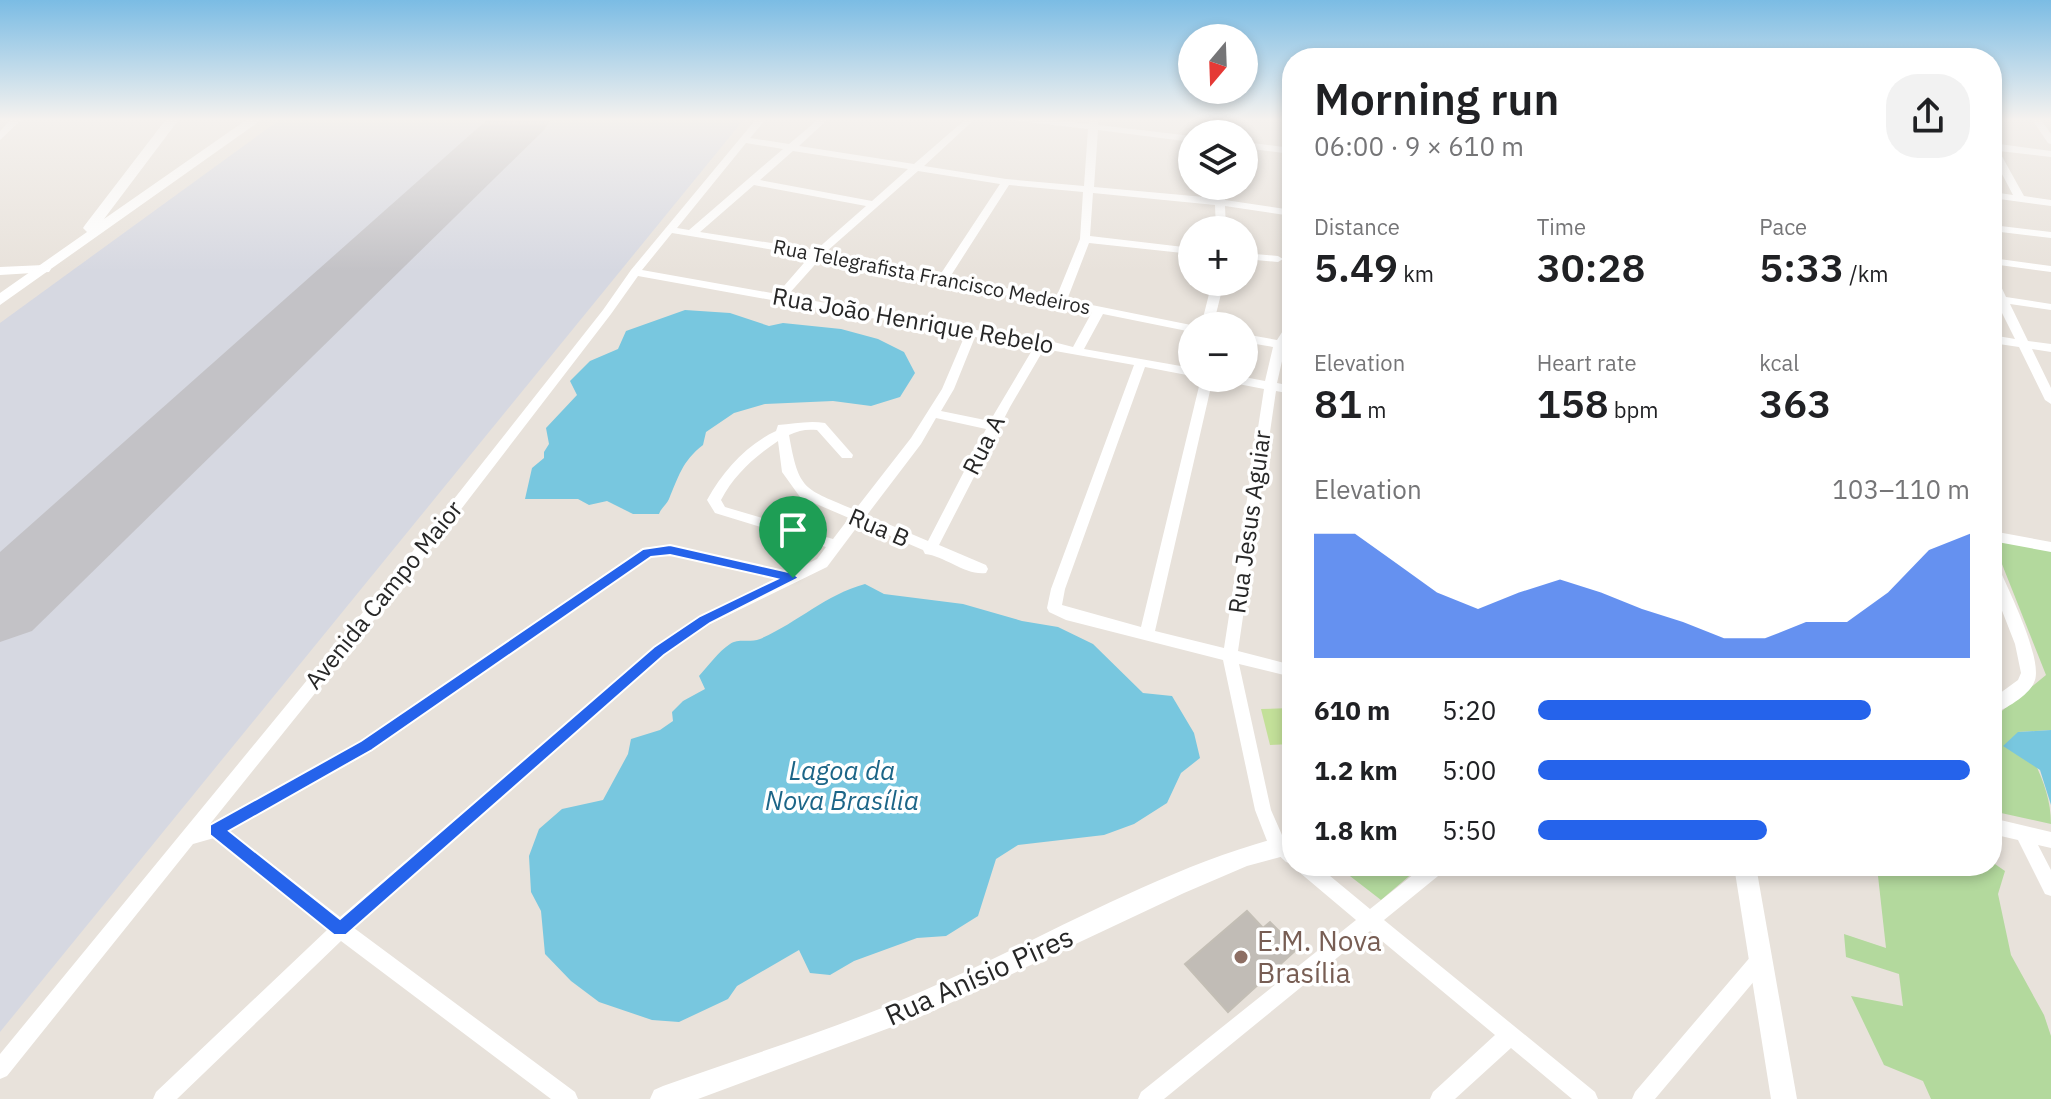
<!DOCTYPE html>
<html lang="en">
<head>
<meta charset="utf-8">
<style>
	body { margin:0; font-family:"IBM Plex Sans",sans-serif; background:#f2f2f2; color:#202124; height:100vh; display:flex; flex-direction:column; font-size:30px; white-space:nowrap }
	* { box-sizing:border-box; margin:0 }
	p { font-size:26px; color:#757577 }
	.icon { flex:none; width:44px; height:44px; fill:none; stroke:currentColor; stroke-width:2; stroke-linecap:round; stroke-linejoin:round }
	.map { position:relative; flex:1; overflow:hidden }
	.drawer { position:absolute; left:1282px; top:48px; width:720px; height:828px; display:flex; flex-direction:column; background:#fff; border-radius:32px; box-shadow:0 4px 12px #0003 }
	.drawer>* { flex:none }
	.needle { width:52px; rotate:199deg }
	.tools { position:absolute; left:1178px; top:24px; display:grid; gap:16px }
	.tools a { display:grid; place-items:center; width:80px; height:80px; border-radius:50%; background:#fff; box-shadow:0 4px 12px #0003; font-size:40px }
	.pin { position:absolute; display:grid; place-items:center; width:68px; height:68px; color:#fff; margin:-82px -34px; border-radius:50% 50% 50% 0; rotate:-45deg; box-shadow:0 0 8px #0007 }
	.pin .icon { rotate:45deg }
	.round { display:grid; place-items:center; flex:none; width:84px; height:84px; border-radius:32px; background:#f2f2f2 }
	.overview { display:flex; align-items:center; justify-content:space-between; height:136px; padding:0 32px }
	h1 { font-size:44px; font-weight:600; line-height:60px }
	.metrics { display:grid; grid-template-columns:repeat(3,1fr); gap:12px; height:136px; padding:8px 32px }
	.metrics div { display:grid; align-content:center }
	.metrics b { font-size:40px; font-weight:600 }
	.metrics small { font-size:22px; font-weight:400 }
	.metrics p { font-size:22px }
	.chart { height:224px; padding:16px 32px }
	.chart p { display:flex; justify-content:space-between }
	.chart svg { width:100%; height:144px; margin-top:8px; fill:#2563eb; opacity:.7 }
	ul { padding:0 32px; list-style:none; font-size:26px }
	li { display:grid; grid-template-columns:128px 96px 1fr; align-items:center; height:60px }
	li i { height:20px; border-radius:10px; background:#2563eb }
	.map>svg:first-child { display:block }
	.airport { fill:#d6d8e1 }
	.green { fill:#b3d99d }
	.pitch { fill:#c3e099 }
	.water { fill:#78c7df }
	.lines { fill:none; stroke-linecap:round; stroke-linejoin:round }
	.runway { fill:#c3c2c6; fill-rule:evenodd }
	.building { fill:#c1bcb6; stroke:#c3beb5; stroke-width:2 }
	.minor { fill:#fff; fill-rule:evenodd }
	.tertiary { fill:#fff; fill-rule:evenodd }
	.secondary { fill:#fff; fill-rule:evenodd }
	.route { fill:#2563eb; stroke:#fff; stroke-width:2; fill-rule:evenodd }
	.education-dot { fill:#8d6e63; stroke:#fff; stroke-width:3 }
	.labels { text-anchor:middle; stroke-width:7; stroke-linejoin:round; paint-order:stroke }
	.far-street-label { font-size:20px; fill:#272727; stroke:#fff }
	.street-label { font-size:24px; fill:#272727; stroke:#fff }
	.water-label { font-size:26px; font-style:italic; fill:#1c6587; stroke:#fff }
	.near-education-label { font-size:28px; fill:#785e54; stroke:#fff; text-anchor:start }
	.near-street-label { font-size:28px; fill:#272727; stroke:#fff }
</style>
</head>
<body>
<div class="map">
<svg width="2051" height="1099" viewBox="0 0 2051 1099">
	<rect width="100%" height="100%" fill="#e8e2db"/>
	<path class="airport" d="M282,118H745L0,1032V323Z"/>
	<path class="green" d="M1992,539L2051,550V730L2018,732C2035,762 2051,790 2051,824L1992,811V719L2046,675Z
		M1992,862L2005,871L1998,894L2011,955L2044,1015L2051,1036V1099H1931L1923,1081L1884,1065L1851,996L1903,1006L1899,974L1846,957L1844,934L1886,948L1877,867L1895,871L1896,866H1959L1968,869L1970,866H1992Z
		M1337,866H1421L1381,900Z"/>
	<path class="pitch" d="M1292,708V744L1270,745L1261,709Z"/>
	<path class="water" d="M685,310L730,313L769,326L783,323L841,329L878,339L904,352L915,373L900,397L871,406L833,401L765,404L734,413L706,432L703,445C682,461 678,478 669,499C667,504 661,508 659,514H633L607,501L589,505L578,499H525L532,468L544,458V452L549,444L546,428L577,395L570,381L590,361L618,349L626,331Z
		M865,584L884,594L963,604L1022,621L1058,627L1093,644L1143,693L1172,696L1194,733L1200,758L1181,773L1167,803L1134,824L1104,835L1018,845L996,859L978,916L946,936L917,938L854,961L830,975L810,973L799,950L737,986L728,999L679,1022L652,1020L599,1002L571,981L545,954L541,911L531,892L529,856L539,829L562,809L603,800L628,754L631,739L660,730L673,721L672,712L683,701L705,689L699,676C709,665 718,652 730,644C738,638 750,643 760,639C797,623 825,595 865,584Z
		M2051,730V805L2040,770L2003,746L2018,732Z"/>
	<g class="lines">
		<path class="runway" d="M489,118H552L544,130L32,631L0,642V552Z"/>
	</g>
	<path class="building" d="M1247,911L1263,928L1270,922L1297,949L1228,1012L1185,964Z"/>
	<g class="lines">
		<path class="minor" d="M13,118H23L0,140V131Z
			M757,118H767L750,138L789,144L820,118H829L799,146L914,164L967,118H976L924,166L1006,179L1084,186L1088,129L1018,121L1013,118H1038L1089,124L1090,118H1098V125L1192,136V142L1098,130L1094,187L1215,198L1214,186H1224L1225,200L1292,210V216L1225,206L1226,230H1216L1215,205L1093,193L1090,236L1192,248V254L1089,243L1067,300L1196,326H1192V332L1103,314L1084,349L1192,368V376L1145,367L1065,589L1062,605L1141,627L1201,378H1213L1155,631L1224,648L1264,389L1228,382L1222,378L1244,377L1265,381L1273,347L1244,342V334L1277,340L1288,323L1292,321V334L1287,342H1292V350L1285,348L1277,383L1292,386V394L1276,391L1238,651L1292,665V677L1239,664L1271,810L1282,835L1292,845V864L1286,862L1269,846L1255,810L1223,660L1066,620L1049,612L1047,608L1051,589L1134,365L1044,349L1010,407L939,545L986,565L988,569L986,573C966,576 945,556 925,554L923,550L860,523L827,567L710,624L664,655L354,928L575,1092L578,1099H551L341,941L177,1099H153L156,1092L327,930L214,838L193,844L7,1076L0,1079V1054L409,556L603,310L631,270ZM746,143L783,149L689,230L677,228ZM793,151L908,169L872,201L760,180ZM918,171L1000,184L940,275L826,252ZM754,185L866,206L816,250L700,232ZM1009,185L1083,192L1080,239L1056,298L950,277ZM672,233L810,256L777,294L642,270ZM821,258L1092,312L1073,347L1042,339L1038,341L787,296ZM638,276L965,335L942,389L911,438L855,510C804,488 799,492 789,435C799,430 807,429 817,430L842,458H852L853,455L825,423C809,420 793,424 778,425L776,431C746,445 723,471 707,500L715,513L826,547L817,559L791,572L670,545L643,548L360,741L210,824L419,564L611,314ZM975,337L1034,347L990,421L941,411L954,389ZM936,418L986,429L928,541L867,515L921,444ZM778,441L782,472L800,497L849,518L833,539L725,507L721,500C734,475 754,457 778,441ZM670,555L775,579L700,616L654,647L340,917L230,831L372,751L651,557Z
			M1209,118H1218L1221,134H1211Z
			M2031,118H2040L2051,134V144L2048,143Z
			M1244,142L1292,148V154L1244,148Z
			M1992,143L2051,151V157L1999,151L2024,196L2051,200V206L1992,198V192L2013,195L1992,155Z
			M1992,225L2051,232V238L1992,231Z
			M1244,253L1278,256L1283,259L1278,262L1244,259Z
			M1992,258L2051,266V272L1992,264Z
			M1992,277L1998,280L2006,297L2051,304V310L2010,304L2028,341L2051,344V352L2032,349L2051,388V404L2045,400L2019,347L1992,343V335L2015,339L1997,303L1992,301V297L1994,296Z
			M1212,282H1224L1213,326H1201Z
			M1992,531L2051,542V552L1992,541Z
			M1992,563L1997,564L1999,568C2009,591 2042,657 2035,680C2031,694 2006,709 1992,714V699L2018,680L2021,673L2015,644L1992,585Z
			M1992,818L2051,832V848L2038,845L2051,870V896L2045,894L2018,840L1992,834Z
			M1296,866H1318L1370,909L1424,866H1446L1443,872L1384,920L1595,1092L1598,1099H1572L1511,1048L1455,1099H1430L1433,1092L1495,1035L1370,931L1164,1099H1138L1141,1092L1356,920L1299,872Z
			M1759,952L1766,955L1768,961L1766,967L1655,1099H1632L1635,1092L1752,955Z"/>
		<path class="tertiary" d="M44,265L51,269L49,272L0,275V267Z
			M1292,834V854L1247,866L1184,893L927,1014L698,1099H650L654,1090L663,1086C749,1055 841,1027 925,990C1046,938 1163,866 1292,834Z
			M1734,866H1756L1797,1099H1771Z"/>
		<path class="secondary" d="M167,118H180L104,219L249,118H264L0,305V293L87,232L83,228L85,225Z"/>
	</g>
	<linearGradient id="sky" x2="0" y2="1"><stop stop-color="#7bbce4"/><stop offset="0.44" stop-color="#f5f2ef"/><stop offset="1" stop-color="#f5f2ef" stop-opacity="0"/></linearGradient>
	<rect width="2051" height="271" fill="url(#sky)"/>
	<path class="route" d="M670,545L793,573L799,578L710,623L664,655L346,935H334L210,835V825L361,741L643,549ZM670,555L777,579L700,616L654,647L340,919L229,831L372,750L651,557Z"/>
	<circle class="education-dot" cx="1241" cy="957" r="8"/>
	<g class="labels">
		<g class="far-street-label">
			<text transform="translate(932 277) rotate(11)" y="7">Rua Telegrafista Francisco Medeiros</text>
		</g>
		<g class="street-label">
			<text transform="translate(913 321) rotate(10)" y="8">Rua João Henrique Rebelo</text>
			<text transform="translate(984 445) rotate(-63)" y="8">Rua A</text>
			<text transform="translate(1250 522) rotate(-82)" y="8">Rua Jesus Aguiar</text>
			<text transform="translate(879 528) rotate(23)" y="8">Rua B</text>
			<text transform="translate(384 595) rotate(-51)" y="8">Avenida Campo Maior</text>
		</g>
		<g class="water-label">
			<text x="842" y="780">Lagoa da<tspan x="842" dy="30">Nova Brasília</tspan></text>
		</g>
		<g class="near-education-label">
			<text x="1257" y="951">E.M. Nova<tspan x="1257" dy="32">Brasília</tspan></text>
		</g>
		<g class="near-street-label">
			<text transform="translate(979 976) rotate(-24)" y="10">Rua Anísio Pires</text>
		</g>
	</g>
</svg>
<div class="tools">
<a><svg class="needle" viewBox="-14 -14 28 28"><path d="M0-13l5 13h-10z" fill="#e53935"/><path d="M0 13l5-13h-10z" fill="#757577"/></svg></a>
<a><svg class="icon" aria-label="layers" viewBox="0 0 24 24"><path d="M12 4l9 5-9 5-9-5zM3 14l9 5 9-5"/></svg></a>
<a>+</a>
<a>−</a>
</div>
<div class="pin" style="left:793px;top:578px;background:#1e9e55"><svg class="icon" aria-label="arrive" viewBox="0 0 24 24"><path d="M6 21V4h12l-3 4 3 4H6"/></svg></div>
<section class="drawer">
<div class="overview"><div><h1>Morning run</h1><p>06:00 · 9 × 610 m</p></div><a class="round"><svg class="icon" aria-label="share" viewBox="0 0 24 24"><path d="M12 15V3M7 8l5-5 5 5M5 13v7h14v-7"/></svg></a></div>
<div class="metrics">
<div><p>Distance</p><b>5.49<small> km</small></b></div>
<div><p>Time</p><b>30:28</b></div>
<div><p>Pace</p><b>5:33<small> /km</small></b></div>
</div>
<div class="metrics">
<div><p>Elevation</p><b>81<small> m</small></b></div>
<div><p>Heart rate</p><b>158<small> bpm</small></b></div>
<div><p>kcal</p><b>363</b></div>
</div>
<div class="chart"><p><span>Elevation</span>103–110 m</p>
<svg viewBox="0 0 160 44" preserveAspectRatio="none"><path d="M0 44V6L10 6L20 15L30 24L40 29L50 24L60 20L70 24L80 29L90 33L100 38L110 38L120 33L130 33L140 24L150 11L160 6V44z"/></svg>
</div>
<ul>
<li><b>610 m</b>5:20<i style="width:77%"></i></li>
<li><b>1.2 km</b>5:00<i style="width:100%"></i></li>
<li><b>1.8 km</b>5:50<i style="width:53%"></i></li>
</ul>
</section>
</div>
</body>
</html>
